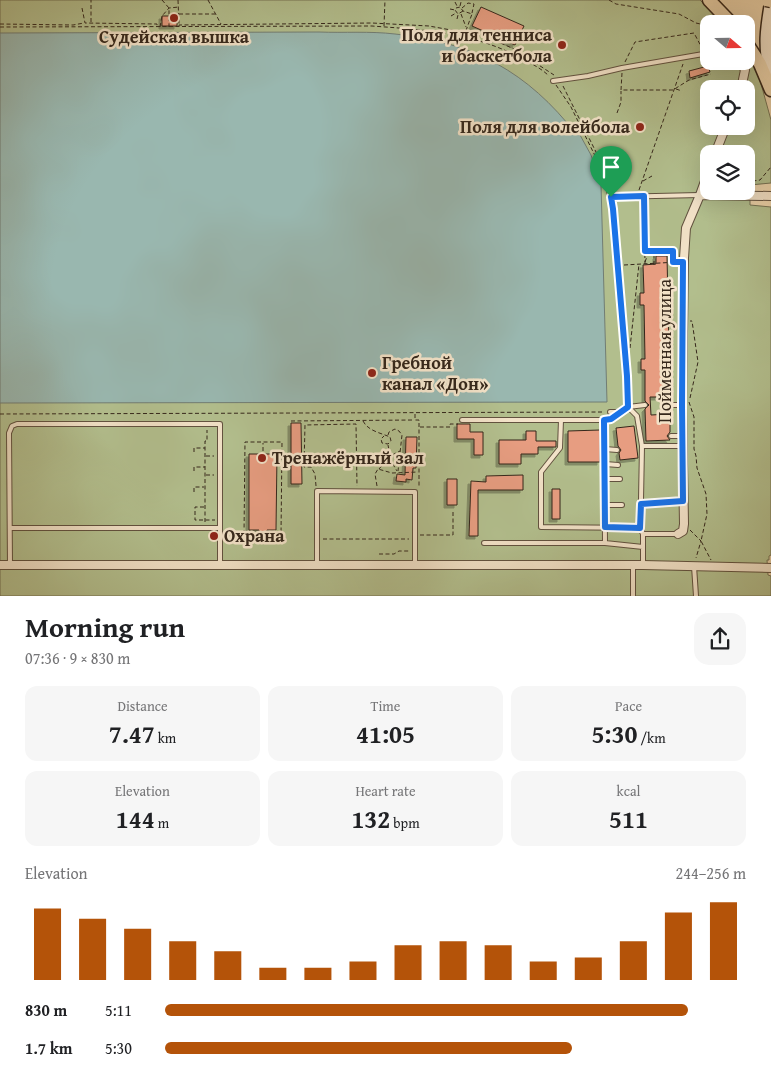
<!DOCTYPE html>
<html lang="en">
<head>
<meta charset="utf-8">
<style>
	body { margin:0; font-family:"Gentium Book Plus",serif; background:#f6f6f6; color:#202124; height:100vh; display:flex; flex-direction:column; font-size:19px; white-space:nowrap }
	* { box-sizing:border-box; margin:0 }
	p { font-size:16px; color:#757577 }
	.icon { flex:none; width:28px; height:28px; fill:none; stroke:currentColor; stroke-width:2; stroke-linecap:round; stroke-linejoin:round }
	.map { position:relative; height:596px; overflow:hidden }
	.details { display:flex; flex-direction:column; background:#fff; flex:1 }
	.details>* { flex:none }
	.needle { width:32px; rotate:110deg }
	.buttons { position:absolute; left:700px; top:15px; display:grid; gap:10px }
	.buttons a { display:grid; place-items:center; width:55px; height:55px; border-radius:10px; background:#fff; box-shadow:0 5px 20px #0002; font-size:25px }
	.pin { position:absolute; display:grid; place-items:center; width:42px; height:42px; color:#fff; margin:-51px -21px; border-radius:50% 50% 50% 0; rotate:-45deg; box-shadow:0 0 5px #0007 }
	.pin .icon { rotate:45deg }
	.round { display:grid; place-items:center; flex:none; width:52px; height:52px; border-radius:15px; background:#f6f6f6 }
	.head { display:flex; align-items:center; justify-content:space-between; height:85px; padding:0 25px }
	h1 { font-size:28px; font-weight:800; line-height:38px }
	.metrics { display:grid; grid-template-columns:repeat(3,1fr); gap:8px; height:85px; padding:5px 25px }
	.metrics div { display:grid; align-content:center; border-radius:12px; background:#f6f6f6; text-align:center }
	.metrics b { font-size:25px; font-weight:800 }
	.metrics small { font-size:14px; font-weight:400 }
	.metrics p { font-size:14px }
	.chart { height:140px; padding:10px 25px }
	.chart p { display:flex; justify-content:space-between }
	.chart svg { width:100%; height:90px; margin-top:5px; stroke:#b45309; stroke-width:6 }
	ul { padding:0 25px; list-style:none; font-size:16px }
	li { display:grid; grid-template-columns:80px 60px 1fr; align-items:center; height:38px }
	li i { height:12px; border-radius:6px; background:#b45309 }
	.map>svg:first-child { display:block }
	.green { fill:#b2be8d; stroke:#747254; fill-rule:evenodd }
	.water { fill:#99b7af; stroke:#717d74 }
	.building { fill:#e79d81; stroke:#35271b; filter:url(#shadow) }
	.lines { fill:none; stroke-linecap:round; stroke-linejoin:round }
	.lane-casing { stroke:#62523f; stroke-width:6 }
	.street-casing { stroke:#62523f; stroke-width:10 }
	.secondary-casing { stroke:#35271b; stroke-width:14 }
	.primary-casing { stroke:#35271b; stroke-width:15 }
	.path { stroke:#35271b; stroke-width:1; stroke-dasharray:4 2.5; stroke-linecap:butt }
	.lane { stroke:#f2e2c8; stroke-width:4 }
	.street { stroke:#f2e2c8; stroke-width:8 }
	.secondary { stroke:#f2e2c8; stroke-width:11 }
	.primary { stroke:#ebd3ab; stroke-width:12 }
	.primary-bridge-casing { stroke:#35271b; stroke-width:15; stroke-linecap:butt }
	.primary-bridge { stroke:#ebd3ab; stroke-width:12 }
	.route-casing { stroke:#fff; stroke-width:10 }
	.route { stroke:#1a73e8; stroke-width:6 }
	.poi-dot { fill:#8f2418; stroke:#f2e2c8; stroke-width:2 }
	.labels { text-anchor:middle; stroke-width:5; stroke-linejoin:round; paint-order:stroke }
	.poi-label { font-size:18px; font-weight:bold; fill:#35271b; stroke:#f2e2c8; text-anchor:start }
	.street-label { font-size:18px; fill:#35271b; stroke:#f2e2c8 }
</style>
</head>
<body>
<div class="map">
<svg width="771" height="596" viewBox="0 0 771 596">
	<defs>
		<filter id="shadow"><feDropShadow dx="-3" dy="3" stdDeviation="0" flood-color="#0004"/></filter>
	</defs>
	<rect width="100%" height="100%" fill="#ebd3ab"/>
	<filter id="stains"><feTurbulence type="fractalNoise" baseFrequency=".004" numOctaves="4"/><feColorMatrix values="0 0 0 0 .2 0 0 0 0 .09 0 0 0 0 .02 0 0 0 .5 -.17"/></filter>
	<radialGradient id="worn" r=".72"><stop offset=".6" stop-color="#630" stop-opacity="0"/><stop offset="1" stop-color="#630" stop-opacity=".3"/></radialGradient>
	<path class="green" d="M0,0H700L724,24H709V61H746V52L758,73L771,120V183L750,185V205L771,207V555L769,556V560H767L768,575L771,576V596H0ZM709,89H746V126H709ZM709,154H746V191H709Z"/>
	<path class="water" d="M319,32C344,33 370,31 395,34C473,42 528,72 576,134L580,135L591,155L601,184L607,402L0,403V33Z"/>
	<path class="building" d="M481,7L524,26L515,45L472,26Z
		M162,16H177V26H162Z
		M708,66L710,72L690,78L689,71Z
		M656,256H667L670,397H650L651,415L670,414V432L667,436L670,440L646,441L645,409L649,405L645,401V370H641V359H645L644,305H640V293H644L643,265L656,264Z
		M291,423H301L302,484H291Z
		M457,424H470V432H483V455H474V439H457Z
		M634,426L638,458L620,460L619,453L621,450L618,446L616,428Z
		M600,430V462H568V431Z
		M526,431H536V441H556V447H538V454H521V464H499V440H526Z
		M406,437H417L416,468H413L412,480L406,479V482L396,481L397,474L405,475Z
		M249,454H277L276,530H267V533H259V530H249Z
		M523,475V490H478V536H469L471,481L486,482V476Z
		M447,479H457V505H447Z
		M552,489H560V519H552Z"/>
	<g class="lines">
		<g class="lane-casing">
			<path id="lane" d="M553,81L588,76L622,68L709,53
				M607,181L613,209L627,376L628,407L623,412H610
				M611,197L700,195
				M670,405H682
				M628,407L637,416L642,446L641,500
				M628,407L645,405
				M462,420H604L611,419L623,412
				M561,420L560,448L541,472V527L640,528
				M604,420L605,543
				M671,436H683
				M642,446H683
				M605,449L617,450
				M605,464L618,465
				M605,479H620
				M605,505H622
				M10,528H220
				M678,534H643L640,528L641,504L683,501
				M484,543H605L643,547
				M10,565L9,433L12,426L17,424H220V564
				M317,565V491L415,492V564
				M643,565V534
				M633,566V596
				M694,566L696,596"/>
		</g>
		<g class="street-casing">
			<path id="street" d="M740,61L745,70L741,89
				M715,154L726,126
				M700,195L771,196
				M678,534L683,531L684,524L682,405L684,258L686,228L700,195L709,170
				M0,565H643L771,568"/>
		</g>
		<g class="secondary-casing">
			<path id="secondary" d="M771,0C766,29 763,47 771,76"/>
		</g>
		<g class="primary-casing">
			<path id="primary" d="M709,0L732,24
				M746,42L760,64L771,90"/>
		</g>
		<path class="path" d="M162,0L169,8V27
			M178,0L179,24
			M208,0L221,24
			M609,0L616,4L679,14L696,23L709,26
			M455,2L457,6
			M460,6L461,2
			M82,8L85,23L157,24V27
			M462,8L468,3L474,4L472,13
			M450,9L455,10
			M463,11L458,14L455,10L456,8L460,7L463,11L472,14L464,36
			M179,14H215
			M461,14L466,27
			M451,16L456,13
			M457,19L458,15
			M91,22V0
			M0,24L73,25L84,23
			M179,26V25L372,23L429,26L473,34L494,40L514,49L554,75
			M384,26L385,0
			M0,27L372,26C425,30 471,32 519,57C530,63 541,68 549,76
			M160,27L162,16L169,8L179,7
			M625,62L635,42L694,33L703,50
			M622,73L621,90H673L689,80L711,74
			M556,85L571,107L605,176
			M563,86L608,176
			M676,89L682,91
			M617,113L621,102V91
			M613,181L618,153
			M643,181L652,176
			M746,182L760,180L771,167
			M639,190L683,64
			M644,202L645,264
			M645,262L649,251H653
			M624,265L678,262
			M654,265V251H673V262
			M630,348L639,264
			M690,398L698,362L692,321H690
			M689,402L694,417V449L696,456L697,468L706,494L707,514L701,541L711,560
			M0,414L604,412
			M415,414V420H419V488
			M291,421L414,420
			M363,421C368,431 381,433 390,437L391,441L388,444L382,443L381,439L384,436
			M420,427H450V424H458
			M388,435L389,432L395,429L399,431L402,435L398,471
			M388,445L391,461L397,471
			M263,451V443
			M194,452V448H205
			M206,456H214
			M379,469L390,456L400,451
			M194,471V467H205
			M206,475H214
			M316,486L315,474L311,467H304L305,425L356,424L357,486
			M377,486L375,474L378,469L392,473L418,472
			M194,492V487H204
			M204,507H195V520H215
			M205,522V441H207V430
			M690,530L701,541L696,558
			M226,535H281L282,442H245L244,535
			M420,535H453V510
			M323,539H409
			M379,554H394L399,551H409"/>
		<use href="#lane" class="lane"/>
		<use href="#street" class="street"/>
		<use href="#secondary" class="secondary"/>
		<use href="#primary" class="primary"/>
		<g class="primary-bridge-casing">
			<path id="primary-bridge" d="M766,0L771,1"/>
		</g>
		<use href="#primary-bridge" class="primary-bridge"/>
	</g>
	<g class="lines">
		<g class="route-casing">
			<path id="route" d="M644,196L645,251H673V262H683L682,405L683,501L641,504L640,528L605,527L604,420L611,419L628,407L627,376L613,209L611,197Z"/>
		</g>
		<use href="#route" class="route"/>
	</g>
	<g class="poi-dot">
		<circle cx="174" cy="18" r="5"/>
		<circle cx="562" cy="45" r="5"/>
		<circle cx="640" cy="127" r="5"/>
		<circle cx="372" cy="373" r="5"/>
		<circle cx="262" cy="458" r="5"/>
		<circle cx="214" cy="536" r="5"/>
	</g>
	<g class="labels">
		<g class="poi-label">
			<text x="552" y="41" text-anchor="end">Поля для тенниса<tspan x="552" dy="21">и баскетбола</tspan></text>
			<text x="174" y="43" text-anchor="middle">Судейская вышка</text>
			<text x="630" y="133" text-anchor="end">Поля для волейбола</text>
			<text x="382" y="369">Гребной<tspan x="382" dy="21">канал «Дон»</tspan></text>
			<text x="272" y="464">Тренажёрный зал</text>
			<text x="224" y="542">Охрана</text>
		</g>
		<g class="street-label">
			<text transform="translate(665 351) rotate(-90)" y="6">Пойменная улица</text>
		</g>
	</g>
	<rect width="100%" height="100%" filter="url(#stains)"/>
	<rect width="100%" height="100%" fill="url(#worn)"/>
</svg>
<div class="buttons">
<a><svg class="needle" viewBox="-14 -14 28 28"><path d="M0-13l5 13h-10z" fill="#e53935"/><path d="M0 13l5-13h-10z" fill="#757577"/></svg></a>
<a><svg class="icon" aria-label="locate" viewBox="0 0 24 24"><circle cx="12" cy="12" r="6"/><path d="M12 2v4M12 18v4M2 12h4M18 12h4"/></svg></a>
<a><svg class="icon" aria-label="layers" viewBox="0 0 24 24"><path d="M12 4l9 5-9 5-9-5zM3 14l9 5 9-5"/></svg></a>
</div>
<div class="pin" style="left:611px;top:197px;background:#1e9e55"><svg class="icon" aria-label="arrive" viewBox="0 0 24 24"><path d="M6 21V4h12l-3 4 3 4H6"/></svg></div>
</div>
<section class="details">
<div class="head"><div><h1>Morning run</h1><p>07:36 · 9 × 830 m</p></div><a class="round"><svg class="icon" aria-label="share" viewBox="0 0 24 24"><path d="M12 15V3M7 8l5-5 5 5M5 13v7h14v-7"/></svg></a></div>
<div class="metrics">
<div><p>Distance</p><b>7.47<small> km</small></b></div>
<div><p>Time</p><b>41:05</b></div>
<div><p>Pace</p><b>5:30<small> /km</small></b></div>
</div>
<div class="metrics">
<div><p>Elevation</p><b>144<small> m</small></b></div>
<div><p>Heart rate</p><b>132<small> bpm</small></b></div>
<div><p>kcal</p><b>511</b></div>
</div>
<div class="chart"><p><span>Elevation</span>244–256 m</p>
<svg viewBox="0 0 160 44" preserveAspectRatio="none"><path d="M5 44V9M15 44V14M25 44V19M35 44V25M45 44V30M55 44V38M65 44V38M75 44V35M85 44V27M95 44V25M105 44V27M115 44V35M125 44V33M135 44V25M145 44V11M155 44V6"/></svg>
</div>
<ul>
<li><b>830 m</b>5:11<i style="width:90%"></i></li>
<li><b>1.7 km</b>5:30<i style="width:70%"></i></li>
</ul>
</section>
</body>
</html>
